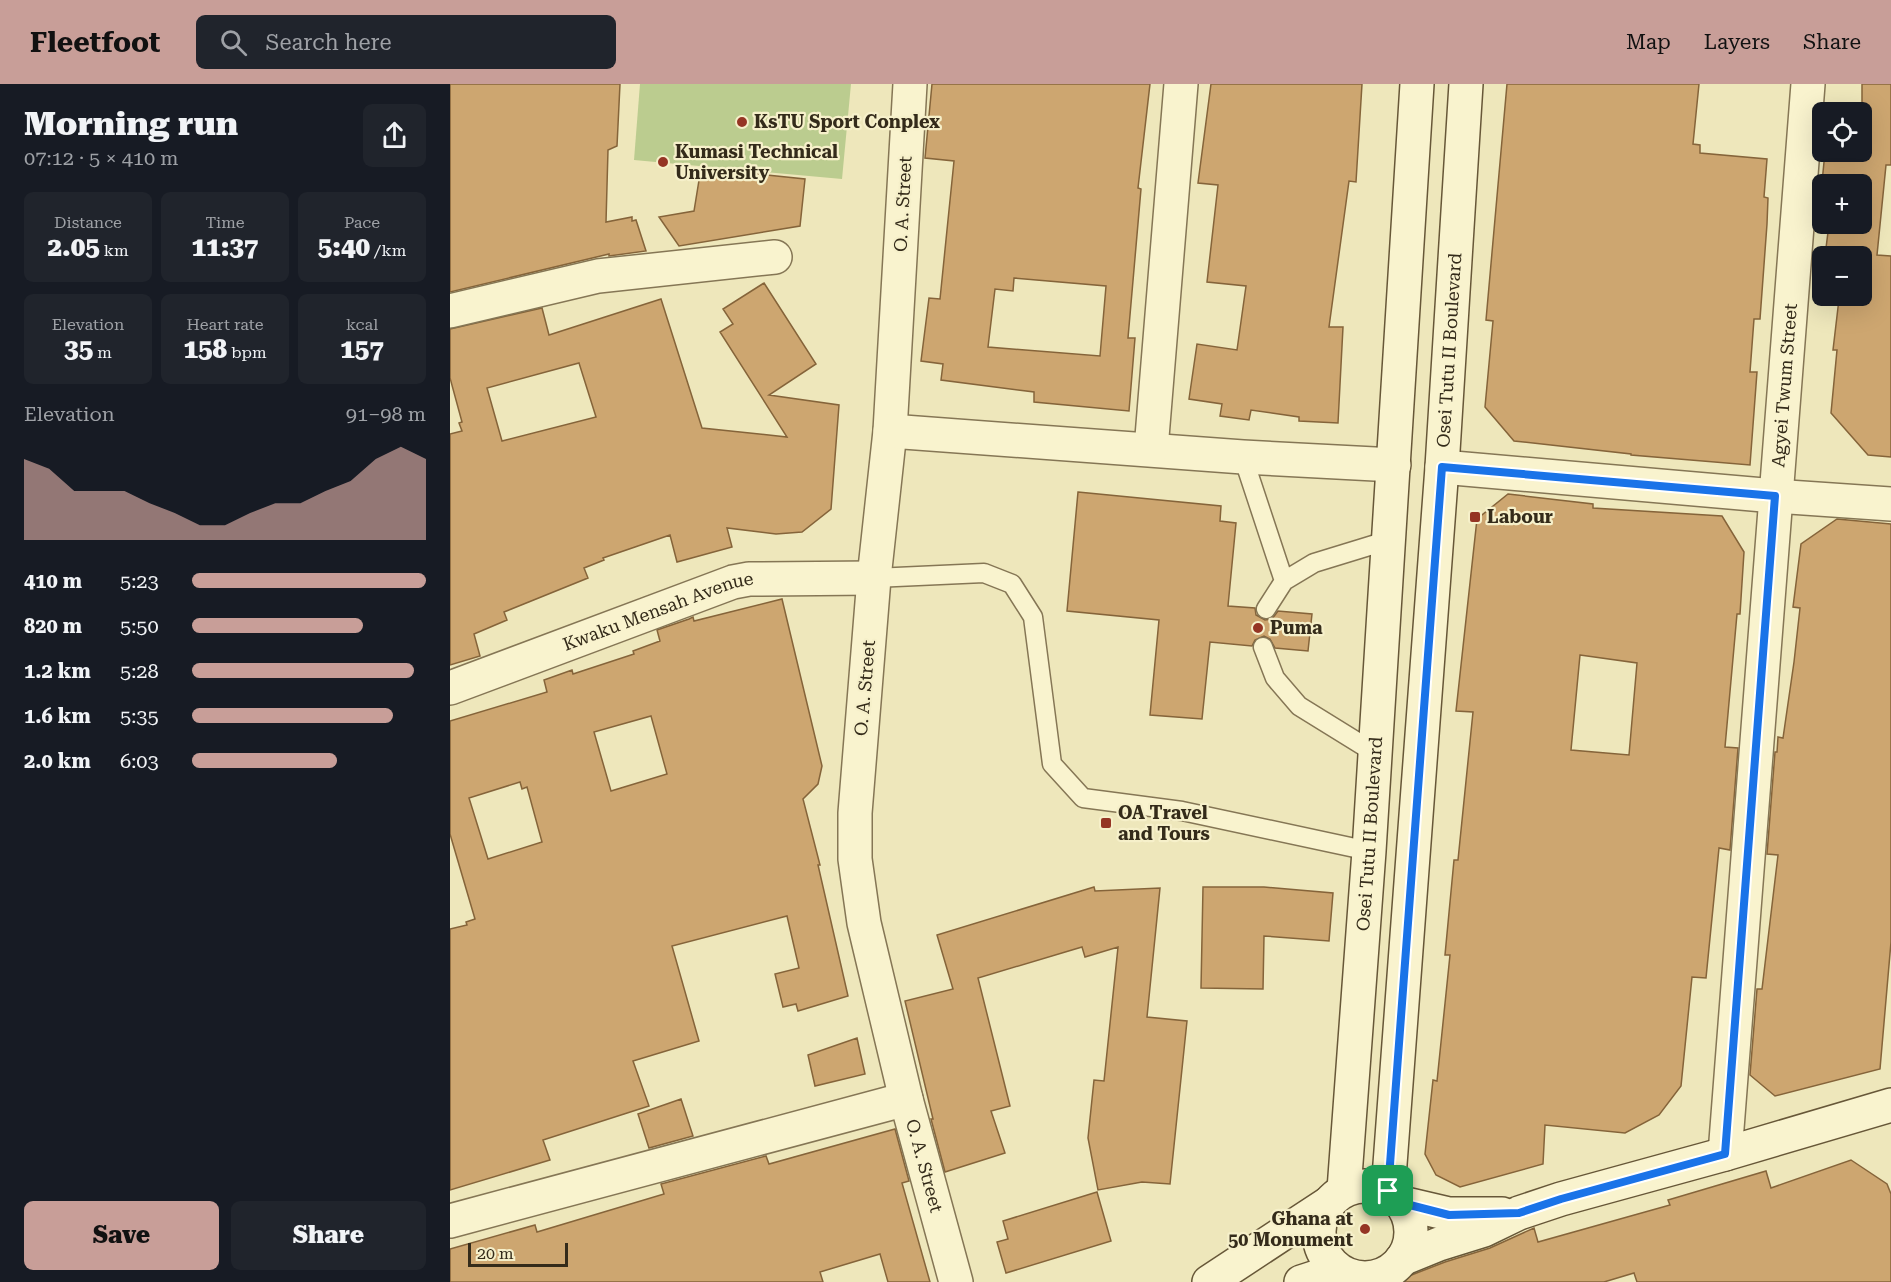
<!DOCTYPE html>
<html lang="en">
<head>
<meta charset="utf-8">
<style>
	body { margin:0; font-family:"Roboto Serif",serif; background:#20242c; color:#f1f3f6; height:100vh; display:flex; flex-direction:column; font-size:22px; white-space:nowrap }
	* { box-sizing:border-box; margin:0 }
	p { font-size:20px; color:#9ea1a6 }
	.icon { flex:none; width:33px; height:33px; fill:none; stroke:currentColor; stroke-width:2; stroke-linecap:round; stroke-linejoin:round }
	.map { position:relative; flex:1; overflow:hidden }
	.drawer { display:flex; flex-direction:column; background:#171b24; width:450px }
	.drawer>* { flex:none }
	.fabs { position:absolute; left:1362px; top:18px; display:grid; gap:12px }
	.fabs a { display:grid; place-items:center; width:60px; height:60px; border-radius:9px; background:#171b24; box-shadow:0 6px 24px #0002; font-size:30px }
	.scale { position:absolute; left:18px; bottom:15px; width:100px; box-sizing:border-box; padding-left:6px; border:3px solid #342b1a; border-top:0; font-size:16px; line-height:21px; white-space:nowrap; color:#342b1a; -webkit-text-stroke:4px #f6f0ca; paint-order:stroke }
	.pin { position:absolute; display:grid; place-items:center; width:51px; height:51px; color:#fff; margin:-26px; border-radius:12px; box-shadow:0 3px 9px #0006 }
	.round { display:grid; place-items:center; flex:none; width:63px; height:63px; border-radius:9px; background:#20242c }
	.head { display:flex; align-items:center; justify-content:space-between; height:102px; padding:0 24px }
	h1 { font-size:33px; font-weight:800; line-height:45px }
	.figures { display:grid; grid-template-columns:repeat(3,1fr); gap:9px; height:102px; padding:6px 24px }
	.figures div { display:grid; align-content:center; border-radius:9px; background:#20242c; text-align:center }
	.figures b { font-size:26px; font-weight:800 }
	.figures small { font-size:16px; font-weight:400 }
	.figures p { font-size:16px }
	.chart { height:168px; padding:12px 24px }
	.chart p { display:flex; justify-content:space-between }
	.chart svg { width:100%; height:108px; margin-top:6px; fill:#c89e98; opacity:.7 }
	.button { display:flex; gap:12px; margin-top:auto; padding:12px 24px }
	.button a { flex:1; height:69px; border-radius:9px; background:#c89e98; color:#111; font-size:24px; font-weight:800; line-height:69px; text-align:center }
	.button a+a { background:#20242c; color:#f1f3f6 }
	ul { padding:0 24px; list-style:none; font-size:20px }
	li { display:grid; grid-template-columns:96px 72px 1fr; align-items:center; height:45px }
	li i { height:15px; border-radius:8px; background:#c89e98 }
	header { display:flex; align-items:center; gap:36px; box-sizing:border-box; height:84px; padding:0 30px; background:#c89e98; color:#111 }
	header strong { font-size:28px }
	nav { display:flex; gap:33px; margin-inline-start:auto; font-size:21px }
	.search { width:420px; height:54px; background:#20242c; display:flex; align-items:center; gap:15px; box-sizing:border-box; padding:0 21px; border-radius:9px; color:#9ea1a6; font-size:22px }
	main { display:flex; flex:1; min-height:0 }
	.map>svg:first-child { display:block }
	.green { fill:#bbcc8f }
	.building { fill:#cda670; stroke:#85643a; stroke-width:1.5; fill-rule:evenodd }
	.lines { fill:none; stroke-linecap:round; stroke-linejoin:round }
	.lane-casing { stroke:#857655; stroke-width:21 }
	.street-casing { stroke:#857655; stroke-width:36 }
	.secondary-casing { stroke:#675738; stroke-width:36 }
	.lane { stroke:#f9f3ce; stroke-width:18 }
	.street { stroke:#f9f3ce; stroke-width:33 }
	.secondary { stroke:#f9f3ce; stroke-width:33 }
	.route-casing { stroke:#fff; stroke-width:12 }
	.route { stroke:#1a73e8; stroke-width:8 }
	.poi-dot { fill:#953524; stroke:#f6f0ca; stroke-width:2 }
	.labels { text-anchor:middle; stroke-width:4.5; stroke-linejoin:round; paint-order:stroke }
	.poi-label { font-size:18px; font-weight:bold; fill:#342b1a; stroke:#f6f0ca; text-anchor:start }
	.street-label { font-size:18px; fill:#342b1a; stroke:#f6f0ca }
</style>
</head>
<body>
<header>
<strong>Fleetfoot</strong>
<div class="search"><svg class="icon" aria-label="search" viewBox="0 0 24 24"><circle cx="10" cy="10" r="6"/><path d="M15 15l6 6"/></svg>Search here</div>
<nav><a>Map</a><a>Layers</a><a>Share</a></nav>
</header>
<main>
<section class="drawer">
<div class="head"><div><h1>Morning run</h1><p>07:12 · 5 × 410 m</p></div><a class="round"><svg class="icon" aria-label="share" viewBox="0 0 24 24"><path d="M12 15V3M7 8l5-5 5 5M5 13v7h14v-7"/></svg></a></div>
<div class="figures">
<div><p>Distance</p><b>2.05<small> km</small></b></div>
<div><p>Time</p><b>11:37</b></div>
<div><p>Pace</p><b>5:40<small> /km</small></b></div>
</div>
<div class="figures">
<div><p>Elevation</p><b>35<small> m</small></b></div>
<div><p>Heart rate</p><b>158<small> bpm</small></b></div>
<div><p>kcal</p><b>157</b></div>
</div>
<div class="chart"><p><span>Elevation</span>91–98 m</p>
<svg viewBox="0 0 160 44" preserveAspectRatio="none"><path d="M0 44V11L10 15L20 24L30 24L40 24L50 29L60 33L70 38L80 38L90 33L100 29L110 29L120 24L130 20L140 11L150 6L160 11V44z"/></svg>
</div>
<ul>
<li><b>410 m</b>5:23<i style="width:100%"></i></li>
<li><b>820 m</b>5:50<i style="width:73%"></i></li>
<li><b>1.2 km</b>5:28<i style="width:95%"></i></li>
<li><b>1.6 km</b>5:35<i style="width:86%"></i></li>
<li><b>2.0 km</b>6:03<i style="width:62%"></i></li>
</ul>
<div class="button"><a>Save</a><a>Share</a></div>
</section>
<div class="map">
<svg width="1441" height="1198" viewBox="0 0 1441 1198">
	<rect width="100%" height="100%" fill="#eee7bb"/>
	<path class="green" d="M190,0H401L392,95L184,76Z"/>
	<path class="building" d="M0,0H170L167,62L158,66L156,138L182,133V137L186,136L196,167L159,172V170L0,208Z
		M482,0H700L688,104L691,105L678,254H685L679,327L584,318V308L491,296L493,280L471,277L479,214L490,215L504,77L475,74ZM564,194L656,202L650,272L538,263L545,205L563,207Z
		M761,0H912L906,98L899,97L879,243H893L888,339L849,337V333L801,326L799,336L770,332L772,320L739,315L747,260L787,266L796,202L757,198L768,101L748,99Z
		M1057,0H1249L1243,60L1250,61V69L1317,75L1314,113L1318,114L1317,140L1310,235H1304L1300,288H1307L1300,381L1181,371V370L1064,357L1035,323L1043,237L1036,236Z
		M1412,0H1441V81H1436L1427,171L1441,172V373L1418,371L1381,329L1387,266H1383L1389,215L1371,214L1372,197V212H1412V172H1375L1379,140H1373H1412V100H1372V139H1368L1375,68H1412Z
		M251,84L355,95L350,142L229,162L209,133L244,127Z
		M314,199L366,280L319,311L389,321L381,425L352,448L326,450L277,444L282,463L227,478L220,451L153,474L154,476L134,484L138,494L54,528L57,536L24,550L30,572L0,581V350L12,347L9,339L12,338L0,294V245L92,224L99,251L211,215L252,344L337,353L270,248L283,240L273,225ZM129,279L146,333L52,357L37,304Z
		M628,408L771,422L770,437L786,439L778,522L805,524L806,531L815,536L822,535L828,527L862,530L858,567L825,564L820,555L814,552L805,556L802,562L760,558L752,635L700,631L709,536L617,527Z
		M1058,410L1143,420V424L1272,432L1294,468L1290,530H1287L1275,663L1288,664L1280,766L1269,764L1256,894L1242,893L1231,1002L1209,1031L1175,1049L1095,1041L1093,1080L1010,1103L986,1091L975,1070L983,996L987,997L1000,871H995L1004,776H1008L1023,628L1006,627L1027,435ZM1130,571L1187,579L1179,671L1121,666Z
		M1387,435L1441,440V858L1430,985L1325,1012L1300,991L1307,905H1312L1328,771L1317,770L1325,668H1327L1328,653L1333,654L1344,578L1350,524L1343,523L1351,460Z
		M332,515L372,682L368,700L353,715L370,781H368L398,912L348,927L346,920L333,923L325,890L349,884L337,832L222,862L249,957L183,977L199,1022L93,1056L100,1076L0,1106V845L17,841L16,838L25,835L0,750V637L97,608L94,596L122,586L123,590L184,570L183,567L210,557L207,546L239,535L243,533L244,537ZM201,632L217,690L161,707L144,648ZM70,698L72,705L77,703L92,758L38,775L19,714Z
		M644,803L645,807L710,804L697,933L737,937L720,1100L692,1098L648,1106L638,1054L644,996L654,997L668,863L635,873L632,863L528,894L560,1022L541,1027L555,1069L495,1088L481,1035H483L455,917L503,905L487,851Z
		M753,803H814L883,809L879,857L814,852L813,905L751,904Z
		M407,954L415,990L365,1002L358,971Z
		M231,1015L243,1052L199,1064L188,1030Z
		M445,1045L459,1097L452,1099L480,1198H438L430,1170L370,1188L373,1198H0V1165L85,1141L87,1148L214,1110L211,1100L316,1072L319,1080Z
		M1401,1076L1437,1100L1441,1110V1198H1187L1184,1189L1154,1198H949L948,1193L959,1192L995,1178L1040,1164L1084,1144L1088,1158L1220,1121L1218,1116L1316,1087L1321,1104Z
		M647,1108L661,1157L556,1189L547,1158L558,1155L553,1137Z"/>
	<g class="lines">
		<g class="lane-casing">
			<path id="lane" d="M793,373L834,497
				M424,494L534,489L562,500L583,533L602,680L633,714L732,727L919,767
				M816,525L834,497L864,479L939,456
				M813,563L825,594L849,622L925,669"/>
		</g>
		<g class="street-casing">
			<g id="street">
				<path id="s1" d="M460,0L440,347L424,494L405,729V775L414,839L456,1015L506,1198"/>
				<path d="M0,227L148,192L325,173"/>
				<path d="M440,347L793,373L944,381"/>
				<path d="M701,365L731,0"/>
				<path d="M992,383L1325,412L1441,420"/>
				<path id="s2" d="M0,604L283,498L299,495L424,494"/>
				<path id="s3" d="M1275,1070L1358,0"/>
				<path d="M0,1137L456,1015"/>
			</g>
		</g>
		<g class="secondary-casing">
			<g id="secondary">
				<circle cx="915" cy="1148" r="46"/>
				<path id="s4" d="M894,1106L919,767L967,0"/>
				<path id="s5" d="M938,1107L992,383L1016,0"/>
				<path d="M952,1119L999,1130H1052"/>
				<path d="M952,1175L989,1160L1034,1146L1069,1129L1111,1115L1275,1070L1441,1021"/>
				<path d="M759,1198L879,1119"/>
				<path d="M851,1198L888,1186"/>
			</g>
		</g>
		<use href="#lane" class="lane"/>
		<use href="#street" class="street"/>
		<use href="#secondary" class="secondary"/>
	</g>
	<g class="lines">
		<g class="route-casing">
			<path id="route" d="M992,383L1325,412L1275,1070L1111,1115L1069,1129L999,1131L952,1119L938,1107Z"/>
		</g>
		<use href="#route" class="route"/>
	</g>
	<g class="poi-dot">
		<circle cx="292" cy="38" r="6"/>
		<circle cx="213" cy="78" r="6"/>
		<rect x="1019" y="427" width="12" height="12" rx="3"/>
		<circle cx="808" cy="544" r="6"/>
		<rect x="650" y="733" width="12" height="12" rx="3"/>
		<circle cx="915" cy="1145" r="6"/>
	</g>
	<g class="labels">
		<g class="poi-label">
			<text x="304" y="44">KsTU Sport Conplex</text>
			<text x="225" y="74">Kumasi Technical<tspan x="225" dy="21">University</tspan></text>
			<text x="1037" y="439">Labour</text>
			<text x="820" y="550">Puma</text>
			<text x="668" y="735">OA Travel<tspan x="668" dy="21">and Tours</tspan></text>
			<text x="903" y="1141" text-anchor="end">Ghana at<tspan x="903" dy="21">50 Monument</tspan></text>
		</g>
		<g class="street-label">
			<text transform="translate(453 120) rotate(-87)" y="6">O. A. Street</text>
			<text dy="6" stroke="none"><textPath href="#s5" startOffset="843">Osei Tutu II Boulevard</textPath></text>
			<text dy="6" stroke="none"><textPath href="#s3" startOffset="771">Agyei Twum Street</textPath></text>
			<text dy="6" stroke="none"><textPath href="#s2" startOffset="222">Kwaku Mensah Avenue</textPath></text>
			<text transform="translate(415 604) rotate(-85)" y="6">O. A. Street</text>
			<text dy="6" stroke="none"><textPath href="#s4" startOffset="357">Osei Tutu II Boulevard</textPath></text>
			<text dy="6" stroke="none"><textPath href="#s1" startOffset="1092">O. A. Street</textPath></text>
		</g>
	</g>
</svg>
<div class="fabs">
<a><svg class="icon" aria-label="locate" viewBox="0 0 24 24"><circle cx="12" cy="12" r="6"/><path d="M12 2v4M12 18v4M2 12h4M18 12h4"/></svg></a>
<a>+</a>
<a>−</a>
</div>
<div class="scale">20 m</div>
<div class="pin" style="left:938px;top:1107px;background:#1e9e55"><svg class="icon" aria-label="arrive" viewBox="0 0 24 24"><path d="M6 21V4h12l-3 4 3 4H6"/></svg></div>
</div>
</main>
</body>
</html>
